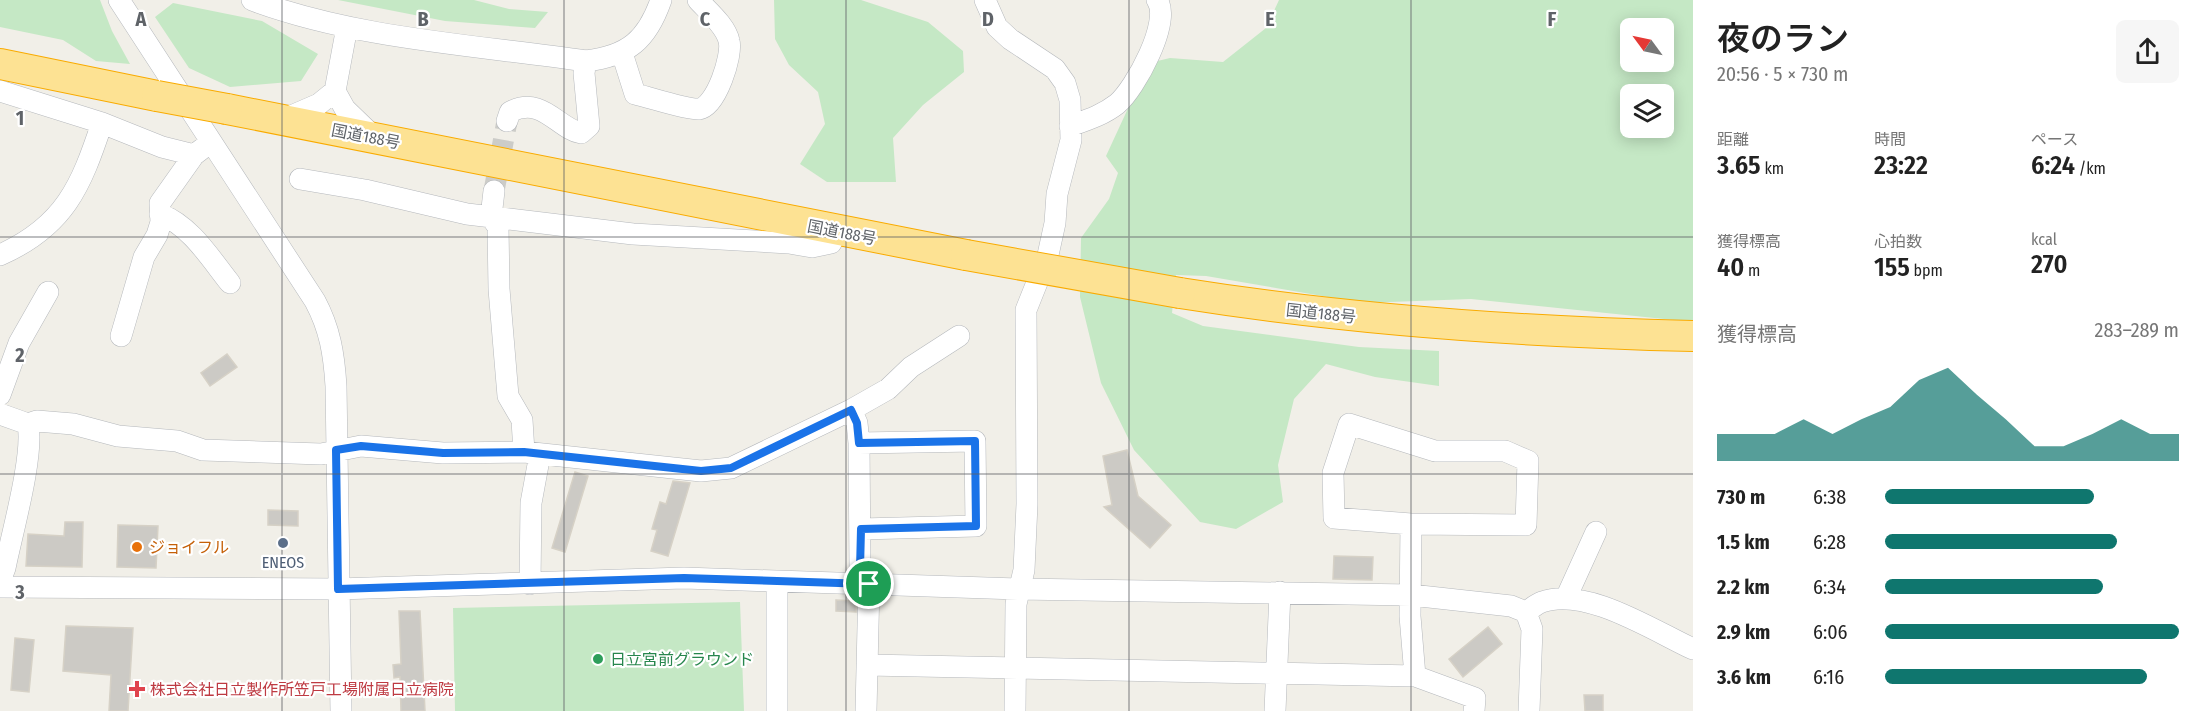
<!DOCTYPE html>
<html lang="ja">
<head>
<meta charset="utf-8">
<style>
	body { margin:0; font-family:"Fira Sans Condensed","Noto Sans JP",sans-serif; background:#f6f6f6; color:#222; height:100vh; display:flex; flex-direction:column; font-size:22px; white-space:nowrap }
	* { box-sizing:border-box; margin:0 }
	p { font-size:20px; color:#767676 }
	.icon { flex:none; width:33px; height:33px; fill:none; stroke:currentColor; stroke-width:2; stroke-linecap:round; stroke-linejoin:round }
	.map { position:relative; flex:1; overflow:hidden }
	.side { display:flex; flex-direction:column; background:#fff; width:510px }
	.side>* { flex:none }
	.needle { width:39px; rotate:303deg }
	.fabs { position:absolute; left:1620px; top:18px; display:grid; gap:12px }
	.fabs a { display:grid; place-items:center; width:54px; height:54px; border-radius:9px; background:#fff; box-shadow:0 3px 15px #0003; font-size:30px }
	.pin { position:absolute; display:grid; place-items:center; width:51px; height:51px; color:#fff; margin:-26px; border:3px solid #fff; border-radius:50%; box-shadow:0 2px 6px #0007 }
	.round { display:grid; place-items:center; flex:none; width:63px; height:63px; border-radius:9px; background:#f6f6f6 }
	.headline { display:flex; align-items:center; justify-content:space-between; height:102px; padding:0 24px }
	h1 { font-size:33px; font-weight:600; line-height:45px }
	.stats { display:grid; grid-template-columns:repeat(3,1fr); gap:9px; height:102px; padding:6px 24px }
	.stats div { display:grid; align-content:center }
	.stats b { font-size:26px; font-weight:600 }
	.stats small { font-size:16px; font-weight:400 }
	.stats p { font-size:16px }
	.chart { height:168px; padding:12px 24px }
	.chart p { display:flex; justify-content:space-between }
	.chart svg { width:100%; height:108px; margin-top:6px; fill:#0f766e; opacity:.7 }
	ul { padding:0 24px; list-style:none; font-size:20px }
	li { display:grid; grid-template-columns:96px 72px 1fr; align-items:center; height:45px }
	li i { height:15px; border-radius:8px; background:#0f766e }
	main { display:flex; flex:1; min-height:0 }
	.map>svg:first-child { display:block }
	.green { fill:#c5e8c5; fill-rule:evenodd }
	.building { fill:#cccac5; stroke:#d6d1c6; stroke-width:1.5 }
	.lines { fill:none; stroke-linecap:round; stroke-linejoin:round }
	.minor-tunnel { stroke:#ccccc8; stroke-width:21; stroke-dasharray:21 10; stroke-linecap:butt }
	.minor-casing { stroke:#b5b8bc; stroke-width:22 }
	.highway-casing { stroke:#f9ab00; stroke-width:32 }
	.minor { stroke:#fff; stroke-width:21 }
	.highway { stroke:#fde293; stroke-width:30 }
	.highway-bridge-casing { stroke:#f9ab00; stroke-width:32; stroke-linecap:butt }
	.highway-bridge { stroke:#fde293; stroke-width:30 }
	.route-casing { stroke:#fff; stroke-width:12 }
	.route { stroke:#1a73e8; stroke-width:8 }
	.grid { fill:none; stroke:#5f6368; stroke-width:1.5; stroke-opacity:0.55 }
	.service-dot { fill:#5c6f8a; stroke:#fff; stroke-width:2 }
	.food-dot { fill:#e8710a; stroke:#fff; stroke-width:2 }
	.leisure-dot { fill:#2e9e5b; stroke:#fff; stroke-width:2 }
	.health-dot { fill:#e0444e; stroke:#fff; stroke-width:2 }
	.labels { text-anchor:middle; stroke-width:4.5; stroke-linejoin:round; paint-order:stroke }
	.street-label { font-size:16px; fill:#5f6368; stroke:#fff }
	.food-label { font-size:16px; fill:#c56008; stroke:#fff; text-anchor:start }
	.service-label { font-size:16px; fill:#4e5e75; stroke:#fff }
	.leisure-label { font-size:16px; fill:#27864d; stroke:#fff; text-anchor:start }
	.health-label { font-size:16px; fill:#be3a42; stroke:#fff; text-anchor:start }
	.grid-label { font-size:20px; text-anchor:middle; font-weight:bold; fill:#5f6368; stroke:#fff; stroke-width:4.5; stroke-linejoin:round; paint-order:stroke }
</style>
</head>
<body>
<main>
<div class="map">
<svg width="1693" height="711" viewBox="0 0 1693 711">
	<rect width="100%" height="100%" fill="#f1efe8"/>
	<path class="green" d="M0,0H100L112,31L130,64L96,61L63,40L0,27Z
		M338,0H474L509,9L548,12L535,28L445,21Z
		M774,0H861L928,22L963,51L964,72L923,105L893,138L896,182H827L800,164L825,124L818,92L789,65L775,39Z
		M1279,0H1693V322L1471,299L1363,303L1206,276L1176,275L1172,313L1203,326L1359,347L1439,351V386L1375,377L1326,364L1294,399L1278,465L1283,502L1236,529L1200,522L1134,450L1101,383L1080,297L1081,238L1109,199L1118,173L1106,156L1149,63L1170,58L1223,62L1266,28ZM1630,28H1664V62H1630ZM1630,94H1664V128H1630Z
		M173,3L262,21L318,54L301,81L230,87L189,68L155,17Z
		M740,602L744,711H455L453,608Z"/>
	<path class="building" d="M227,354L237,367L210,386L201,373Z
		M1127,450L1138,496L1171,525L1150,548L1104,507L1112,505L1103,456Z
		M575,472L588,476L565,552L552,548Z
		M673,481L690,483L668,556L651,551L657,530L652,529L660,502L666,504Z
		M268,510L298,511V526L268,525Z
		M65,522H83L82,567L26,566L28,534L64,536Z
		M118,525L158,526L156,568L117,567Z
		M1334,556L1373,557L1372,580L1333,579Z
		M836,600L856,601V612L836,611Z
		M399,611H420L425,711H401L400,677L394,678L393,665L401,664Z
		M66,626L133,628L128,711H109L111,675L63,671Z
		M1488,627L1502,644L1463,677L1449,659Z
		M15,638L34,640L29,692L11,690Z
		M1584,695H1603V711H1585Z"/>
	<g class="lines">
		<path class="minor-tunnel" d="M494,191L507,121"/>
		<g class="minor-casing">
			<path id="minor" d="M119,0L315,301C330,329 334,354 336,386L341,711
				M252,0C357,39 476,45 586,61C628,56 647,40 661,0
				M985,0L997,27L1010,39L1055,69L1065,83L1070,100L1071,140L1057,194L1055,223L1048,255L1026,310L1027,504L1024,570L1016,604L1015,711
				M622,53L635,94C649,97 687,110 699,109C716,107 733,55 729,41C726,26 708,11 698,0
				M0,91L102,123L162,147L194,155L211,142
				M335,91L345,109L374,137
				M282,120L319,104L335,91L347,27
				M507,121L510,112C542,95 558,129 581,133L589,126L584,73L586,61
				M1070,126C1087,120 1103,115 1117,104C1135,89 1172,21 1157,0
				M300,179L365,190L467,214L633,234L789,243L812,247L831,243L837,231
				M494,191L491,217L498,227L499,289L508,396L522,420L524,452
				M160,214C191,226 210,258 230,283
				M0,255C65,226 81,186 102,123
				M121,336L144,257L157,235L161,222L160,203L194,155
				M0,395L19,343L48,292
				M851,410L857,423L859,443L860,569L869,584L866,711
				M0,414L28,424L37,421L73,424L118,436L177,441L203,450L321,454L361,446L443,453L524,452L701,471L731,468L851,410L888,389L911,367L959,336
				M1349,424L1435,451H1505L1528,461L1526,525L1411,524L1334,518L1333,473Z
				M859,443L975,441L976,526L861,529
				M1411,524L1410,616L1415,676L1475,698L1474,711
				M0,581L5,568C12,533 34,456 28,424
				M530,584L531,503L540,454
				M0,587L338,589L684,578L1018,589L1411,595L1511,606L1526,612
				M1566,598L1596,532
				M1526,612C1531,609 1536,604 1542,602C1585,586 1654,631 1693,649
				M1526,612L1532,629L1529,711
				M867,665L1415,676
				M777,711V581
				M1275,711L1280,592"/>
		</g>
		<g class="highway-casing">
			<path id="highway" d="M0,64L157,96
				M227,109L966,255
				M1180,293C1350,320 1521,332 1693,336"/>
		</g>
		<use href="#minor" class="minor"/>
		<use href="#highway" class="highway"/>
		<g class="highway-bridge-casing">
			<path id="highway-bridge" d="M157,96L227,109
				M966,255L1180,293"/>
		</g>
		<use href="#highway-bridge" class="highway-bridge"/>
	</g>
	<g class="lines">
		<g class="route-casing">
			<path id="route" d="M851,410L857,423L859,443L975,441L976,526L861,529L860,569L869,584L684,578L338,589L336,450L361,446L443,453L524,452L701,471L731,468Z"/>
		</g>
		<use href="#route" class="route"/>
	</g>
	<path class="grid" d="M282,0V711M564,0V711M846,0V711M1129,0V711M1411,0V711M0,237H1693M0,474H1693"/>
	<circle class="service-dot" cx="283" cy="543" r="6"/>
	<circle class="food-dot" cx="137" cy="547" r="6"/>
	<circle class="leisure-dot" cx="598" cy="659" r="6"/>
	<path class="health-dot" d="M134 680h6v6h6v6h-6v6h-6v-6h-6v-6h6z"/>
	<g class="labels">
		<g class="street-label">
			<text transform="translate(366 136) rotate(11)" y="6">国道188号</text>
			<text transform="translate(842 232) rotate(11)" y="6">国道188号</text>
			<text transform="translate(1321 313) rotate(6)" y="6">国道188号</text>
		</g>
		<g class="food-label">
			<text x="149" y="553">ジョイフル</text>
		</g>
		<g class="service-label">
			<text x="283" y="568">ENEOS</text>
		</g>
		<g class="leisure-label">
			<text x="610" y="665">日立宮前グラウンド</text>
		</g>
		<g class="health-label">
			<text x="150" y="695">株式会社日立製作所笠戸工場附属日立病院</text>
		</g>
	</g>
	<g class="grid-label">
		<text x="141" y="26">A</text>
		<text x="423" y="26">B</text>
		<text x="705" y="26">C</text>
		<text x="988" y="26">D</text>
		<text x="1270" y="26">E</text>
		<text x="1552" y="26">F</text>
		<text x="20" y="125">1</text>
		<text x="20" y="362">2</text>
		<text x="20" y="599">3</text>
	</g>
</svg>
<div class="fabs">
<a><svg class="needle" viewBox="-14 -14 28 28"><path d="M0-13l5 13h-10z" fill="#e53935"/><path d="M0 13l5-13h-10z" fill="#767676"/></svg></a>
<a><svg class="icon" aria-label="layers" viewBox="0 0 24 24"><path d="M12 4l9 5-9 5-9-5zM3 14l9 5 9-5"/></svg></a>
</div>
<div class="pin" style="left:869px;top:584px;background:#1e9e55"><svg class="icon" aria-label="arrive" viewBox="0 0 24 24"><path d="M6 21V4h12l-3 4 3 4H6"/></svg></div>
</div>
<section class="side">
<div class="headline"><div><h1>夜のラン</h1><p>20:56 · 5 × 730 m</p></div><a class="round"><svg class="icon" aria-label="share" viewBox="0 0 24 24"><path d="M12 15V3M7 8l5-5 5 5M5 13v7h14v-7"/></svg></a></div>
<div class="stats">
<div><p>距離</p><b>3.65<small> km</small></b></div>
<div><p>時間</p><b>23:22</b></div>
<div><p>ペース</p><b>6:24<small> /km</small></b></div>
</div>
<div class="stats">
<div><p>獲得標高</p><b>40<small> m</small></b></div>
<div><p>心拍数</p><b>155<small> bpm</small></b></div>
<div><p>kcal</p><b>270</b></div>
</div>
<div class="chart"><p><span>獲得標高</span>283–289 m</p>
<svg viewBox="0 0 160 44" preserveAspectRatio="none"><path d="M0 44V33L10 33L20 33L30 27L40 33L50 27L60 22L70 11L80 6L90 17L100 27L110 38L120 38L130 33L140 27L150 33L160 33V44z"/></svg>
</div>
<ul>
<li><b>730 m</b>6:38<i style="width:71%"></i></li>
<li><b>1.5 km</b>6:28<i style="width:79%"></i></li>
<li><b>2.2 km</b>6:34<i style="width:74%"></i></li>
<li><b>2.9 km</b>6:06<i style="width:100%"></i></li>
<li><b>3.6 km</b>6:16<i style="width:89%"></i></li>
</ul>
</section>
</main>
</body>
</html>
